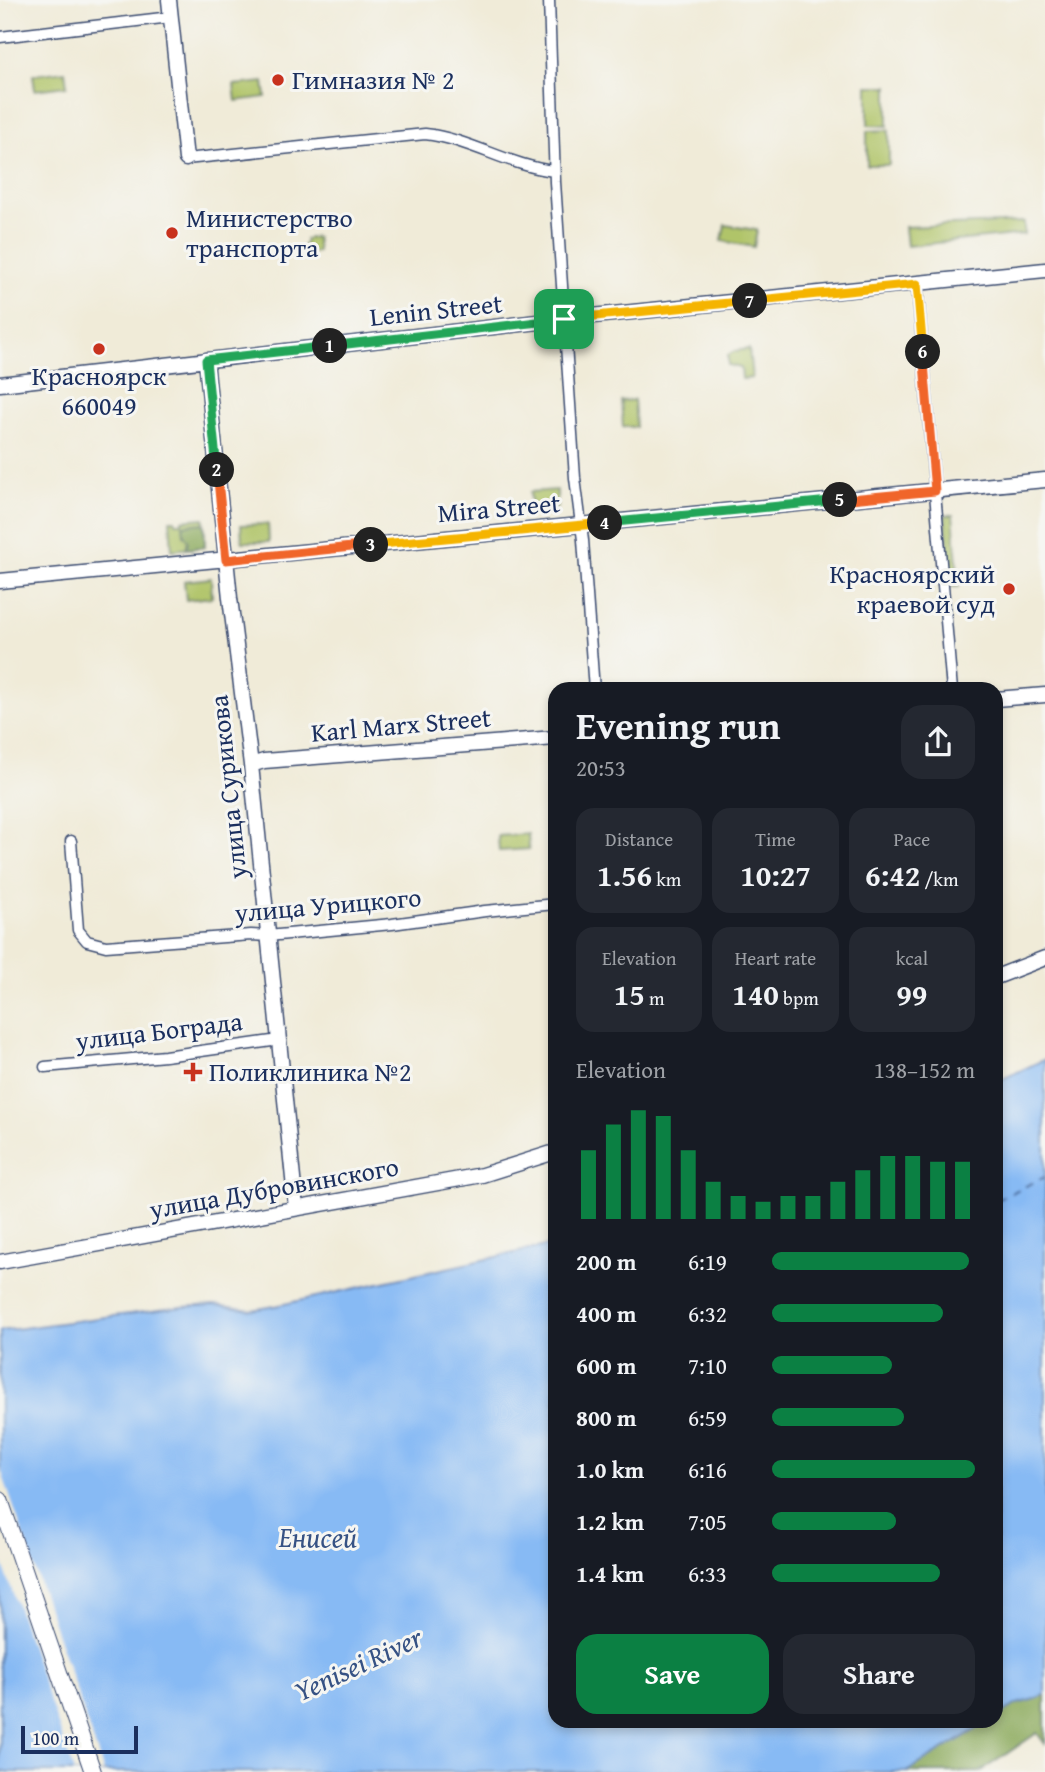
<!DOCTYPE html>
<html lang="en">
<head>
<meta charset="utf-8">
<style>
	body { margin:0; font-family:"Gentium Book Plus",serif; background:#242831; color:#f1f3f6; height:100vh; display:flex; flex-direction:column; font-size:26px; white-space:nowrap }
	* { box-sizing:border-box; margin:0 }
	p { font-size:23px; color:#9ea1a6 }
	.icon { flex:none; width:38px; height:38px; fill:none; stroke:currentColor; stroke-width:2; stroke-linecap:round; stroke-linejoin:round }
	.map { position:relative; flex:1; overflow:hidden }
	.drawer { position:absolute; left:548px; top:682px; width:455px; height:1046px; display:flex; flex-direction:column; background:#171b24; border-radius:21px; box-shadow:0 4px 10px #0003 }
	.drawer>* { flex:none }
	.scale { position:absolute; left:21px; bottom:18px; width:117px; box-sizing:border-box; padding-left:7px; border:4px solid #1b2f5e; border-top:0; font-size:19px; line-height:24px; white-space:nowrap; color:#1b2f5e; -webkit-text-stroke:5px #f6f6f2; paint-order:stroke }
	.pin { position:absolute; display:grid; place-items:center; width:60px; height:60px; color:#fff; margin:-30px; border-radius:14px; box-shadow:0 4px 10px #0006 }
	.km { position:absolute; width:35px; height:35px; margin:-18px; border-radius:50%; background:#222; color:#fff; font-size:19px; line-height:35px; text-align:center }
	.round { display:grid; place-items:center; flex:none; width:74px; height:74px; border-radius:21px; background:#242831 }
	.summary { display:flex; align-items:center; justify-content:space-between; height:119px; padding:0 28px }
	h1 { font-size:38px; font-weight:700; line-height:52px }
	.metrics { display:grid; grid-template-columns:repeat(3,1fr); gap:10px; height:119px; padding:7px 28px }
	.metrics div { display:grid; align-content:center; border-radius:18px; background:#242831; text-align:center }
	.metrics b { font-size:30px; font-weight:700 }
	.metrics small { font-size:19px; font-weight:400 }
	.metrics p { font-size:19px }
	.chart { height:196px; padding:14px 28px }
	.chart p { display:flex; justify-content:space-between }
	.chart svg { width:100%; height:126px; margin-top:7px; stroke:#0b8043; stroke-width:6 }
	.action { display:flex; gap:14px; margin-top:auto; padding:14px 28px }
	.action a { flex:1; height:80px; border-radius:21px; background:#0b8043; color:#fff; font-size:28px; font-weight:700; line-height:80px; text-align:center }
	.action a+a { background:#242831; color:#f1f3f6 }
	ul { padding:0 28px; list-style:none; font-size:23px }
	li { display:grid; grid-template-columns:112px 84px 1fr; align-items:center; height:52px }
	li i { height:18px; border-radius:9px; background:#0b8043 }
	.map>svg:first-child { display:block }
	.green { fill:#b0c469; stroke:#667a64; stroke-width:2 }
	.forest { fill:#8caa5d; stroke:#546c5e; stroke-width:2 }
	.water { fill:#87baf4; stroke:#5174a9; stroke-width:2 }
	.pier { fill:#f0ebd8 }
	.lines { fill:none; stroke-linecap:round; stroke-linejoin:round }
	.ferry { stroke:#365284; stroke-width:2; stroke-dasharray:9 7; stroke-linecap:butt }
	.minor-casing { stroke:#3b4b70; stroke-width:13 }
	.major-casing { stroke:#3b4b70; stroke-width:17 }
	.highway-casing { stroke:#3b4b70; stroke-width:18 }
	.minor { stroke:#fff; stroke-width:10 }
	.major { stroke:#fff; stroke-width:14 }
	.highway { stroke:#fff; stroke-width:16 }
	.split-1-casing { stroke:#fff; stroke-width:14 }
	.split-2-casing { stroke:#fff; stroke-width:14 }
	.split-3-casing { stroke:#fff; stroke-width:14 }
	.split-4-casing { stroke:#fff; stroke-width:14 }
	.split-5-casing { stroke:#fff; stroke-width:14 }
	.split-6-casing { stroke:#fff; stroke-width:14 }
	.split-7-casing { stroke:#fff; stroke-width:14 }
	.split-8-casing { stroke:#fff; stroke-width:14 }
	.split-1 { stroke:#22a559; stroke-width:9 }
	.split-2 { stroke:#22a559; stroke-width:9 }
	.split-3 { stroke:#f0652b; stroke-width:9 }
	.split-4 { stroke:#f5b400; stroke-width:9 }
	.split-5 { stroke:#22a559; stroke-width:9 }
	.split-6 { stroke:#f0652b; stroke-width:9 }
	.split-7 { stroke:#f5b400; stroke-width:9 }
	.split-8 { stroke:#f5b400; stroke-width:9 }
	.poi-dot { fill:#c8321e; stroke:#f6f6f2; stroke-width:2.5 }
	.labels { text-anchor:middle; stroke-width:6; stroke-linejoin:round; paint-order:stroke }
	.poi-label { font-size:26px; fill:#1b2f5e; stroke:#f6f6f2; text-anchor:start }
	.street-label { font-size:26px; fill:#1b2f5e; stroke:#f6f6f2 }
	.water-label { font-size:28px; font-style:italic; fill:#365284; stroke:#f6f6f2 }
</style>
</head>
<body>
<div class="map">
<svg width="1045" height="1772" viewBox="0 0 1045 1772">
	<rect width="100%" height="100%" fill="#f6f6f2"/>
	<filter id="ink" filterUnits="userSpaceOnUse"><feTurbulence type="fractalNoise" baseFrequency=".0143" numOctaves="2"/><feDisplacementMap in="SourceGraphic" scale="14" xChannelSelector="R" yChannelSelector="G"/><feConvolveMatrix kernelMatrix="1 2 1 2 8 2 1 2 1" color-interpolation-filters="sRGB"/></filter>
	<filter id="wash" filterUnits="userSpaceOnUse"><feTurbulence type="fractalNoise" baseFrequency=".00686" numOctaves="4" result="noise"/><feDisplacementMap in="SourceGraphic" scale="28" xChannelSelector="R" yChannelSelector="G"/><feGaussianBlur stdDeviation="1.57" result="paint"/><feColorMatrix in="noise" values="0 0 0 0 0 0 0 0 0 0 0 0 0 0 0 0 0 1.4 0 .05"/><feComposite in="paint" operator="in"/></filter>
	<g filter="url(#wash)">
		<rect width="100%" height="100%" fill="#f0ebd8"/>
		<path class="green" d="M65,71L67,86L35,90L33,75Z
			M264,82L266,97L236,101L234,85Z
			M868,86H888V126L868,125Z
			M889,130V165H867V131Z
			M1024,222V234L907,246L905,227Z
			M725,225L757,230L754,247L722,241Z
			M316,237L318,252L311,253L302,250L306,239Z
			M749,349L752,378L742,379L741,368L728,365V355L735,351Z
			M634,400L636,427H623L621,401Z
			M557,490V507L552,514L532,515L530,492Z
			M945,515H953L959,587H952V584Z
			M204,518L205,547L172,550L170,520H175L176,523H182V520Z
			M268,524L269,542H242L241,525Z
			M211,578L212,597L186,600L184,581Z
			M528,834L529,849L499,851L498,836Z"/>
		<path class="forest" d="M204,523L205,547L186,549L188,540L184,535L183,525Z
			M1045,1694V1744L1037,1733L980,1772H906L988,1722H996V1717L1017,1704L1038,1698Z"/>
		<path class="water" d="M1045,1059V1694L1038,1698L1017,1704L996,1717V1082Z
			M555,1244V1722H988L906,1772H0V1331L182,1307L215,1305L251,1310L275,1306Z"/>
		<path class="pier" d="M0,1467L104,1772H74L0,1555Z"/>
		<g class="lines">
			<path class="ferry" d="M996,1200L1045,1177"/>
		</g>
	</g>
	<g filter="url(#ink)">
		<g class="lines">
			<g class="minor-casing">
				<path id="minor" d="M549,0L555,182L575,478L583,540L594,690
					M0,37L171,17
					M186,159L425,134C470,139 509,166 554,171
					M917,284L952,690
					M71,841L78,930L87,941L106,946L251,935L268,936L392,924L485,911L555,904
					M45,1067L165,1056L279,1040"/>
			</g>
			<g class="major-casing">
				<path id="major" d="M169,0L186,159
					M206,360L230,598L251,765L296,1208
					M0,384L564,319L1045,270
					M0,581L1045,480
					M996,699L1045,695
					M251,765L264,761L555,738
					M996,977L1045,958
					M0,1262L482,1175L555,1152"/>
			</g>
			<g class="highway-casing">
				<path id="highway" d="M0,1500L93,1772"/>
			</g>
			<use href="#minor" class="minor"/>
			<use href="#major" class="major"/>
			<use href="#highway" class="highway"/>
		</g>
	</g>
	<g class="lines" filter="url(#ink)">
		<g class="split-1-casing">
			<path id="split-1" d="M330,346L564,319"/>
		</g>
		<g class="split-2-casing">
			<path id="split-2" d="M217,470L206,360L330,346"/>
		</g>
		<g class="split-3-casing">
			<path id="split-3" d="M217,470L226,560L371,545"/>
		</g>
		<g class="split-4-casing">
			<path id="split-4" d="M371,545L605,523"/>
		</g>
		<g class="split-5-casing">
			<path id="split-5" d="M605,523L840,500"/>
		</g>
		<g class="split-6-casing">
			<path id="split-6" d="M840,500L935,491L923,352"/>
		</g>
		<g class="split-7-casing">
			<path id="split-7" d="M750,301L917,284L923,352"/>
		</g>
		<g class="split-8-casing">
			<path id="split-8" d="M564,319L750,301"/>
		</g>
		<use href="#split-1" class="split-1"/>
		<use href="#split-2" class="split-2"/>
		<use href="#split-3" class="split-3"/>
		<use href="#split-4" class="split-4"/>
		<use href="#split-5" class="split-5"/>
		<use href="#split-6" class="split-6"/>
		<use href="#split-7" class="split-7"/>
		<use href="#split-8" class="split-8"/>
	</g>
	<g class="poi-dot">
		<circle cx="278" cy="80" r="7"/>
		<circle cx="172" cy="233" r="7"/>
		<circle cx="99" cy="349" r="7"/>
		<circle cx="1009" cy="589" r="7"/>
		<path d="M189.5 1061.5h7v7h7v7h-7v7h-7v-7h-7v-7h7z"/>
	</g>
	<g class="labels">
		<g class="poi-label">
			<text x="292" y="89">Гимназия № 2</text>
			<text x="186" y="227">Министерство<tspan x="186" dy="30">транспорта</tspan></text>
			<text x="99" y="385" text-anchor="middle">Красноярск<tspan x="99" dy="30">660049</tspan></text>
			<text x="995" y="583" text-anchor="end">Красноярский<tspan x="995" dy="30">краевой суд</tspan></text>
			<text x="209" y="1081">Поликлиника №2</text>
		</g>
		<g class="street-label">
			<text transform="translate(436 310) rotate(-6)" y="9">Lenin Street</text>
			<text transform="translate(499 508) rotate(-5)" y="9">Mira Street</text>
			<text transform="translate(401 725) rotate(-5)" y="9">Karl Marx Street</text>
			<text transform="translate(228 787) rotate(-96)" y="9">улица Сурикова</text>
			<text transform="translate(328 905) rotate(-5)" y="9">улица Урицкого</text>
			<text transform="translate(159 1031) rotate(-7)" y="9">улица Бограда</text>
			<text transform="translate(274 1188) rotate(-10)" y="9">улица Дубровинского</text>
		</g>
		<g class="water-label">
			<text x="318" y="1547">Енисей</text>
			<text transform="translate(358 1664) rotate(-25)" y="10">Yenisei River</text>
		</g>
	</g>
</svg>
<div class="scale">100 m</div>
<div class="pin" style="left:564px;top:319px;background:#1e9e55"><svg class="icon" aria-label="arrive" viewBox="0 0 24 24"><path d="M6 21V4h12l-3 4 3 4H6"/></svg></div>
<b class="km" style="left:330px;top:346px">1</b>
<b class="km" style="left:217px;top:470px">2</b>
<b class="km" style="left:371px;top:545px">3</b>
<b class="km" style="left:605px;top:523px">4</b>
<b class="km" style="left:840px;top:500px">5</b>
<b class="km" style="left:923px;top:352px">6</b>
<b class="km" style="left:750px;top:301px">7</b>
<section class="drawer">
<div class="summary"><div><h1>Evening run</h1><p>20:53</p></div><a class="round"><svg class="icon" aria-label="share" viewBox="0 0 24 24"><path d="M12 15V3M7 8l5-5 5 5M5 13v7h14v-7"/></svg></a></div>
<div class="metrics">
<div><p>Distance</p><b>1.56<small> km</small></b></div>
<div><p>Time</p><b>10:27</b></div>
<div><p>Pace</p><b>6:42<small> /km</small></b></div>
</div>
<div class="metrics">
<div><p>Elevation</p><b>15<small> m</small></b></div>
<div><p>Heart rate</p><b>140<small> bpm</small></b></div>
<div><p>kcal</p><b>99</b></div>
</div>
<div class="chart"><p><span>Elevation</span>138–152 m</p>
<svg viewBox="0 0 160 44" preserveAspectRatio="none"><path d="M5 44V20M15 44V11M25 44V6M35 44V8M45 44V20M55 44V31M65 44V36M75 44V38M85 44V36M95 44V36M105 44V31M115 44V27M125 44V22M135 44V22M145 44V24M155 44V24"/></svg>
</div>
<ul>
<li><b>200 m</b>6:19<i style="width:97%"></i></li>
<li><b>400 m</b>6:32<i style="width:84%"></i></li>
<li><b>600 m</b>7:10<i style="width:59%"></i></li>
<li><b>800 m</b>6:59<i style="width:65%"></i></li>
<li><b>1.0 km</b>6:16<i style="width:100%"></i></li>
<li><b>1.2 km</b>7:05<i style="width:61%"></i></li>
<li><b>1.4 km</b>6:33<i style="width:83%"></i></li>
</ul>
<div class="action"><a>Save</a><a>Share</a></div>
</section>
</div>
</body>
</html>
